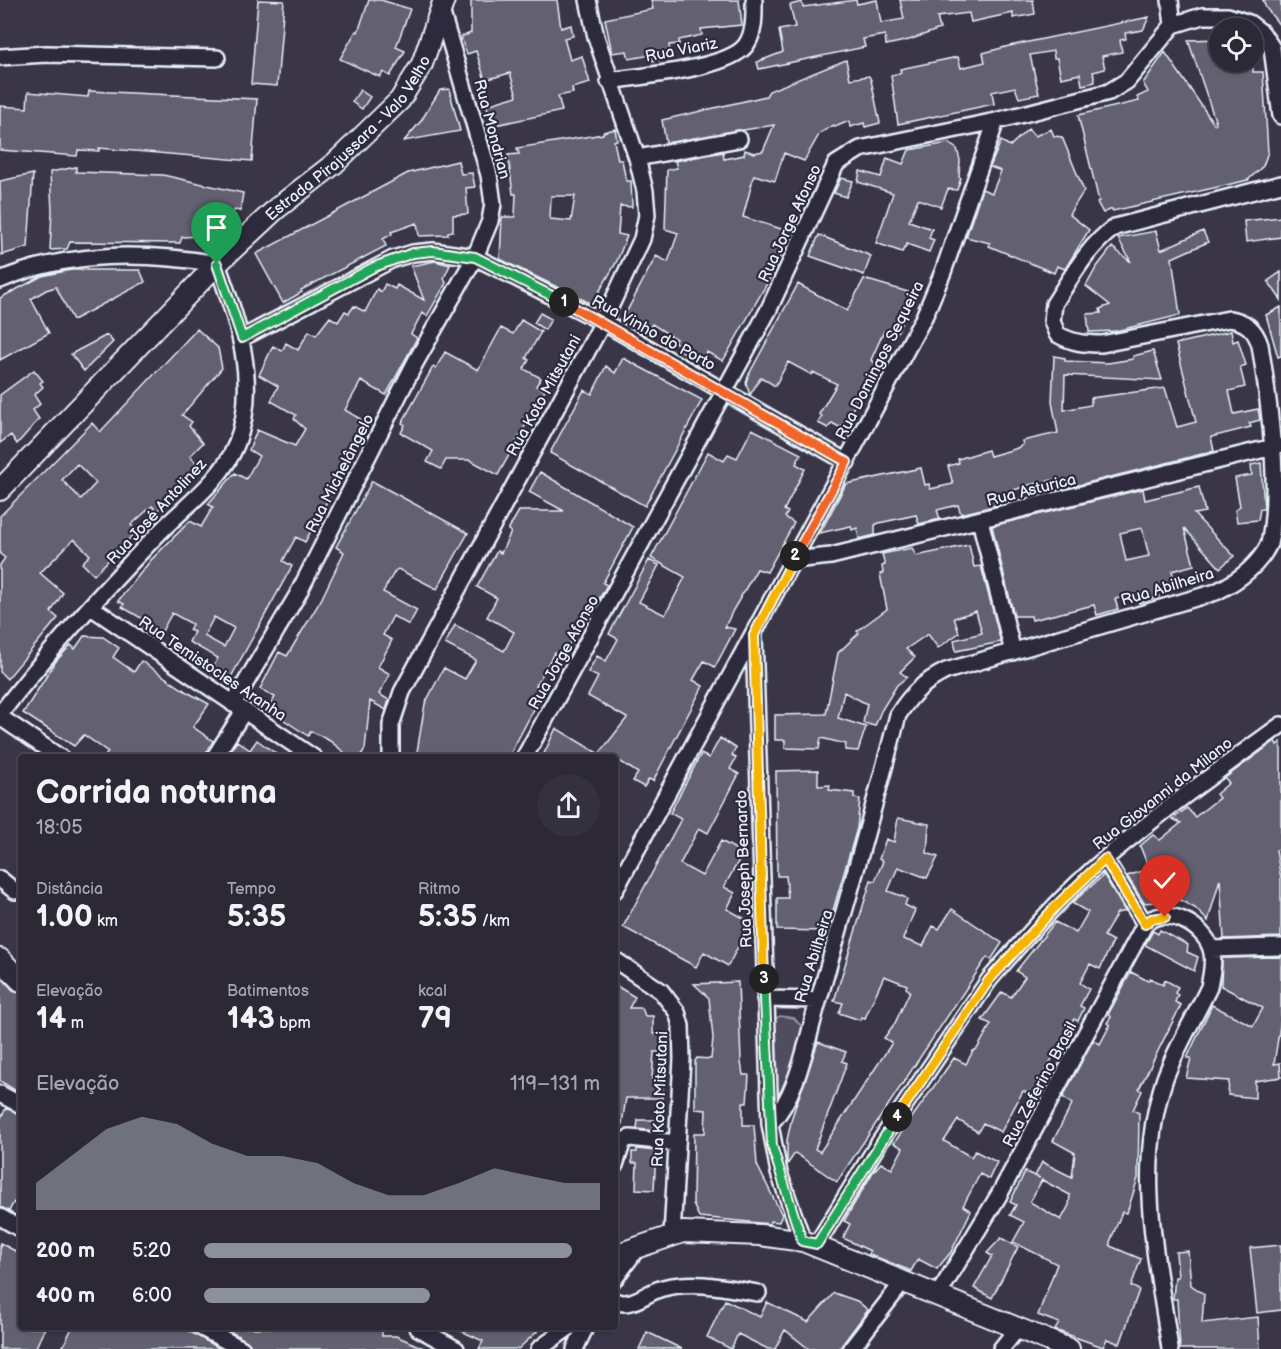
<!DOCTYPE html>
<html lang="pt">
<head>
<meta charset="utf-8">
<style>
	body { margin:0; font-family:"Balsamiq Sans",sans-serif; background:#34303e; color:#f1f3f6; height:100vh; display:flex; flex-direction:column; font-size:22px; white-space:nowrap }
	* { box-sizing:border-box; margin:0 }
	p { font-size:20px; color:#a6a6ad }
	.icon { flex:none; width:33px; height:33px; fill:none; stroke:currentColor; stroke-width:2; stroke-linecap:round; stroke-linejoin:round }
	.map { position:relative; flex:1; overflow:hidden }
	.details { position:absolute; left:18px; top:754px; width:600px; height:576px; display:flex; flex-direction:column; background:#2c2836; border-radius:6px; box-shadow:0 2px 4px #0004,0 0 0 2px #484451 }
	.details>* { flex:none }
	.controls { position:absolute; left:1209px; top:18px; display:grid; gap:12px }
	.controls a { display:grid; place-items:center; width:54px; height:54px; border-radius:50%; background:#2c2836; box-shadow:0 2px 4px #0004,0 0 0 2px #484451; font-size:30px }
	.pin { position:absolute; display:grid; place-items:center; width:51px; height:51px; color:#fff; margin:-62px -26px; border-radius:50% 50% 50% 0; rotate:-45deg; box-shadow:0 0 6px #0007 }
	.pin .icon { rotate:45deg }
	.km { position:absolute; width:30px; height:30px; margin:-15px; border-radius:50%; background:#222; color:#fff; font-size:16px; line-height:30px; text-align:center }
	.round { display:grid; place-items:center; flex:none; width:63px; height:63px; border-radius:32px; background:#34303e }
	.head { display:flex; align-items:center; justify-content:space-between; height:102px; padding:0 18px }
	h1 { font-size:33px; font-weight:700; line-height:45px }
	.metrics { display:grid; grid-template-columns:repeat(3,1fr); gap:9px; height:102px; padding:6px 18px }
	.metrics div { display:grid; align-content:center }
	.metrics b { font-size:30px; font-weight:700 }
	.metrics small { font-size:16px; font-weight:400 }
	.metrics p { font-size:16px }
	.chart { height:168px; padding:12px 18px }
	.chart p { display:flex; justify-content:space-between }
	.chart svg { width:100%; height:108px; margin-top:6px; fill:#8c9099; opacity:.7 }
	ul { padding:0 18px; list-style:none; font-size:20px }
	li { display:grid; grid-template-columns:96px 72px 1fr; align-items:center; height:45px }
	li i { height:15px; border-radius:8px; background:#8c9099 }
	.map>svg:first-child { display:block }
	.green { fill:#504e5f; stroke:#9ca0ac; stroke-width:1.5 }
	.building { fill:#636171; stroke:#e8f1f8; stroke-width:1.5; fill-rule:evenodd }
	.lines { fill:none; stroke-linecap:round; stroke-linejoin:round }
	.minor-casing { stroke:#e8f1f8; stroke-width:20 }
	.major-casing { stroke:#e8f1f8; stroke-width:24 }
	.minor { stroke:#2f2a3d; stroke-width:15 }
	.major { stroke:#2f2a3d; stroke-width:20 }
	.split-1-casing { stroke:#fff; stroke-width:12 }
	.split-2-casing { stroke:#fff; stroke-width:12 }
	.split-3-casing { stroke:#fff; stroke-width:12 }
	.split-4-casing { stroke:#fff; stroke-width:12 }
	.split-5-casing { stroke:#fff; stroke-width:12 }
	.split-1 { stroke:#22a559; stroke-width:8 }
	.split-2 { stroke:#f0652b; stroke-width:8 }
	.split-3 { stroke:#f5b400; stroke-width:8 }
	.split-4 { stroke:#22a559; stroke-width:8 }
	.split-5 { stroke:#f5b400; stroke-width:8 }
	.labels { text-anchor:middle; stroke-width:4.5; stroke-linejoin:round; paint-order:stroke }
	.street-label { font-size:16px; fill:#e8f1f8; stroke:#2f2a3d }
</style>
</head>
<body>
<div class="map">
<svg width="1281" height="1349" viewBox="0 0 1281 1349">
	<rect width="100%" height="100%" fill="#3a3648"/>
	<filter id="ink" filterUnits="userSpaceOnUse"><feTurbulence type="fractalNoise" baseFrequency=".0167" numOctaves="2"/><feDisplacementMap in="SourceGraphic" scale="12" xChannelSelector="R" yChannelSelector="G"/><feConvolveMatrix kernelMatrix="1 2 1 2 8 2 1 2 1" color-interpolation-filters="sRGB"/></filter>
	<g filter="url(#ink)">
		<path class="green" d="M780,1016L794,1018L802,1027V1036L779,1109H776L771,1021Z"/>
		<path class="building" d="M258,0L284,1L277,86L251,84Z
			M369,0H381L410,9L396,47L405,51L390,76L383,72L380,77L340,59L356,31L358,32Z
			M471,0H557L561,28L571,25L573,36L564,38L570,60L582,56L590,83L572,88L573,93L558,96L562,111L490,126L487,105L517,96L510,73L485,80L476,51L467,54L461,37L471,33Z
			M651,0H739L742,25L701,29L702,35L679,40V44L669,45L670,52L664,53L665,59L653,61L651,55L629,59L627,51L612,53L605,19L653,9Z
			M856,0L857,4L877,0L881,23L904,19L900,0H1033L1035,14L1013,18V13L971,22L969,13L937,17L940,29L909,40L886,45L885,35L863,39L865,47L759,69L757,62L783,52L779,30L795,27L790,5L802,2L803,7Z
			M1263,0H1281V27L1266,8Z
			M1149,17L1143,30L1125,33L1126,39L1120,40L1122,52L1102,56L1105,69L1093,72L1095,82L1082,85L1080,74L1061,78L1057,58H1054L1053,51L1030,55L1039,94L1019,98L1015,87L992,92L994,104L898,124L891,75L901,73L900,69L958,57L961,68L985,62L983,53L1009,46Z
			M1220,39V65H1253V72H1263L1268,152L1263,166L1248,180L1113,211L1112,209L1103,213L1097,202L1099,201L1078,115L1139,101L1137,97L1148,92L1143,83L1165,52L1214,124L1216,123L1188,40Z
			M846,60L850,79L869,76L871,80L880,123L865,127L864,123L850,127L849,121L835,127L834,125L820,133L804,161L784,153L775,181L754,175L743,217L791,232L774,271L723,361L707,352L702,362L681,351L683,347L674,342L676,339L652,324L645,335L627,324L635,320L625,315L656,256L668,262L678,233L665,229L667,170L677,168L675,161L723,152L724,159L744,155L745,150L754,153L763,151L774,125L666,143L662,120L766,96L769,91Z
			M449,89L460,131L404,141L421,121L440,90Z
			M360,90L370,97L362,109L352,102Z
			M89,91L257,99L252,161L99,148V151L78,150L77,156L0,150V106L27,108L28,92L88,97Z
			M615,129L617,140L614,141L618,160H622L626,181H631L632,207L620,206L618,234L627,236L616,263L592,304L500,259L502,217H515L516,194H513L508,155L519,154L517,148L603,134V132ZM551,196H575L571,221L550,219Z
			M1028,129L1035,136L1051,129L1054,136L1062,137L1084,191L1069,214L1089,230L1065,269L1057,266L1054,273L989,246L990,243L966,237L982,189L992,193L1001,171L990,167L1001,141L1010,146Z
			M948,143L957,149L960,160L959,177L961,178L957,190L948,189L941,207L918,199L909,221L932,229L929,238L934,240L929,252L907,244L902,252L876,243L893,193L858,182L860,171L881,177L887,158L903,164L909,150Z
			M458,161L461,174L472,173L475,187L466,188L468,214L453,215V231L448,232V235L419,236L417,223L391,232L392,234L383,239L386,246L301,290L302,292L283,303L256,254L408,173Z
			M76,167V172L163,175L243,193L240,211L235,210L223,226L212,224L200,236L182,237L180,243L70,242L67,249L50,250L52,211L50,172Z
			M33,174L28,247L2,255L0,181Z
			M841,178L853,181L846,197L834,193Z
			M1281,217V237L1246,242L1244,221Z
			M1156,231L1161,250L1203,231L1208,242L1172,258L1180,315L1116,331L1089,332L1087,314L1101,313L1100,309L1110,305L1086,286L1096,268L1112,247L1131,262L1118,238Z
			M819,235L871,256L864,275L810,256Z
			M435,261L450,265L444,278L446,283L427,316L422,313L411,334L417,338L386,395L361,381L345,410L362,420L357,429L364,433L305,542L296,537L283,561L292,566L231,677L213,667L218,658L189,642L194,632L189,630L192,624L172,613L157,640L139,628L143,619L122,607L124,604L118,601L151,560L190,521L201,527L213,507L208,504L235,473L246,479L259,456L249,450L257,430L295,446L305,429L294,419L296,415L271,401L278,386L259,375L273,346L282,351L286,343L298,350L309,331L316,335L330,317L338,322L345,311L349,313L354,306L365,312L377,289L381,292L385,284L395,289L397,285L424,300L411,266ZM214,617L234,628L224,647L204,636Z
			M71,270H140L145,282L73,320L56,287L46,290L31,299L49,333L0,360V298L42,276Z
			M1281,272V300L1268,281Z
			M864,279L915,294L895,337L884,331L871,360L879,365L841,428L832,423L828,428L818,423L822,416L819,414L837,384L813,372L812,375L788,362L775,386L761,377L750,395L746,383L748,376L798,284L847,311Z
			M1281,307V356L1278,357L1266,315Z
			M540,313L551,319L545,330L534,323Z
			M521,320L541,332L526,358L529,360L524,369L541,378L536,386L545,390L498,475L470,460H446L441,469L427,462L433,451L401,433L405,425L402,423L433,367L436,368L445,352L478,370L501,328L513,334Z
			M197,329L218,348L222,368L182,415L192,422L189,426L203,443L190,456L202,469L157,511L152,506L131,525L137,531L94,575L82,563L90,555L74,539L40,573L63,593L51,612L58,618L7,679L0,672V565L5,558L0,554V516L92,423L100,432ZM77,464L96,483L81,499L62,480Z
			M1231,331L1233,342L1238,340L1246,365L1240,367L1245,387L1229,391L1234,414L1258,409L1260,420L1249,423L1251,427L1211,437L1214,451L1055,491L1053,480L1029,485L1011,491L1014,501L961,514L958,505L937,510L940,519L919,524L916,515L879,523L875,525V535L859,539L857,528L852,530L851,526L820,533L846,484L921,468L925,485L929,484L930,489L953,484L948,466L959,463L958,459L988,450L990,456L1015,449L1023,445L1022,441L1058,433L1052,402L1054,356L1065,358V361L1108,363L1133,359V356L1153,351L1162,380L1065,375L1064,410L1091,405V398L1165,388L1177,427L1196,422L1176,344Z
			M107,335L113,342L84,371L71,354Z
			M623,358L702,400L645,506L550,453L584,390L592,394L606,366L615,373Z
			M34,370L43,381L40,383L43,387L34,395L40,404L33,410L39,419L17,444L11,435L0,443V395Z
			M752,429L801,454L796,464L805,469L784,510L788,512L785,517L794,523L767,572L757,569L733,610L725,627L735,629L715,667L704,661L693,680L703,686L653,781L649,779L644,787L633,781L638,773L615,758H542L556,728L599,754L627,718L588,696L598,677L588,672L597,656L606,661L618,639L609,634L649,560L659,565L639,602L665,615L685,577L651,558L708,452L724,461L728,454L737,458Z
			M1261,463L1264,509H1260L1258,520L1237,522L1235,510L1240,506L1235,478L1252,475L1251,465Z
			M540,472L633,527L603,583L607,585L599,599L596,598L593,601L562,657L554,653L536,686L544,690L508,758H416L425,704L441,673L444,668L465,679L476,660L445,644L455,625L504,651L514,632L487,617L497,598L477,587L497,551L501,553L511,532L508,530L519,511H564L529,492Z
			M372,481L468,533L437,589L398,569L395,571L383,592L417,610L409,625L393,616L383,635L392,640L378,667L390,674L379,694L389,700L386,710L370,701L365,749L359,758H341L345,753L330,741L311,731L308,736L268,709L275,697L260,689L279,652L287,656L321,600L344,552L336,547Z
			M1199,487L1205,512L1194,514L1234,556L1220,568L1184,528L1194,565L1172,571L1175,583L1157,587L1159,597L1139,603L1137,594L1115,599L1118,609L1097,615L1094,605L1032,620L1031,616H1014L992,526L1143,489L1145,500ZM1142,528L1149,556L1126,561L1120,533Z
			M969,545L974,567L981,566L1001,642L956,651L954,640L982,633L976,611L954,618L959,633L938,648L928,634L906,649L915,657L900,672L907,677L897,685L881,711L875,726L863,723L867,704L844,692L838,718L866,727L858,751L845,750L846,744L821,738L819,749L785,748V740H775V715L826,714L838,653L859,633L857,631L887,609L880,574L883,573L882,566L885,565L882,554L912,548L916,556Z
			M84,636L103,637L119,648L113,657L134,672L141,661L187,692L209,704L193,727L213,741L204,758H104L108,752L84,735L74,746L23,713L56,661L71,645L75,649Z
			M720,738L736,748L732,755L736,758L730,769L739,774L708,833L699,828L680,864L702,876L721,841L743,853L724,887L735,893L727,909L747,920V942L742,939L728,966L704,952L696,967L623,927L681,819L670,813L701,754L709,758Z
			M257,740L282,758H226L237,741L250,750Z
			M1275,741L1277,745L1281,742V849L1276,850L1281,878V937L1224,939L1220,879L1208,921L1195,908L1180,900L1144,903L1127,876L1149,869L1140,846L1153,835L1160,840L1181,823L1173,819L1187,808L1195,817L1219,798L1216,794L1229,783L1225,778Z
			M818,770V786L830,785L829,790L854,793V798L860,799L857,828L832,914H825L824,931L777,930V898H788L786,876H777L776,771Z
			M898,818L929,824L927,853L938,857L927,878L898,867L888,891L904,897L907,899L905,905L915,910L903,939L923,946L933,926L939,929L952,909L1002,943L991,960L987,957L837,1182L795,1153L787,1165V1140L792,1117L818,1042L846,1052L842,1061L847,1063L815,1149L820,1152L892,1043L884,1038L895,1023L910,991L906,988L907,985L884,976L865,1018L861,1017L860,1020L839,1013L843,1003L834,1001L871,880L875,881L883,861L879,859L886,839L894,842Z
			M1104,875L1125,911L1117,913L1104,936L1113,941L1100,969L1090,964L1080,983L1089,989L1080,1006L1084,1008L1078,1021L1074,1019L1032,1095L1023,1091L1001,1132L983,1123L978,1132L958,1120L944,1141L971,1157L975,1151L997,1162L989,1179L980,1174L963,1206L971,1211L951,1252L937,1269L918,1259L911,1271L869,1254L870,1251L843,1238L850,1224L844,1221L873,1172L881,1163L892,1169L903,1148L894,1143L954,1058L966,1064L973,1051L977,1049L991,1024L982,1020L1002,992L1011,997L1025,977L1016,971L1055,922L1076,933L1088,912L1072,903Z
			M1160,930L1188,945L1187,952L1198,957L1194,971L1145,945L1153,931L1158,934Z
			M1281,957V1019L1274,1064L1280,1063L1281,1077L1255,1081V1098L1228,1095L1229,1081L1186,1078L1191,1058H1187L1212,1005L1253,1026L1263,1008L1221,986L1222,958Z
			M1131,972L1148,981L1150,978L1163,985L1165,980L1178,987L1175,993L1178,995L1175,1002L1181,1005L1139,1089L1142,1091L1133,1110L1139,1113L1138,1178L1127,1213L1122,1212L1110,1242V1246L1141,1259L1131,1286L1139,1290L1120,1344L1107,1339L1103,1347L1055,1330L1059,1323L1038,1315L1057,1264L1013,1242L1024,1222L1010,1215L1016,1205L1010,1202L1025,1172L1040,1178L1035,1176L1042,1162L1072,1177L1075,1153L1053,1141L1072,1104L1063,1097L1093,1040L1100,1044L1110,1025L1107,1023L1111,1017L1108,1015ZM1042,1180L1070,1195L1069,1205L1061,1220L1030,1202Z
			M0,976L13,990L21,993V1094L0,1081Z
			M738,982L741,1062L743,1075H749L747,1103H743V1125H754L757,1165L782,1215L779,1222L770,1221V1224L699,1217L693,1204L694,1133H705L706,1110L695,1109V1061L697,1058L711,1059L713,1038L709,998L694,984Z
			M615,985L635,997L629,1008H642L645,1016H653V1034H664L663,1052H654L652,1079H663L662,1098H626L622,1124H615Z
			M6,1108L21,1115V1206L14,1202L9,1211L0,1207V1120Z
			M638,1120H657L656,1131L637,1129Z
			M637,1149L656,1151L654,1190L636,1189L637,1163H632V1152H637Z
			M1001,1238L1018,1247L992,1298L974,1288L992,1256L987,1253Z
			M0,1243L21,1254V1328H45L35,1349H0Z
			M1281,1245V1310L1257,1313L1250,1248Z
			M1188,1251L1191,1285L1204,1294L1202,1323L1258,1317L1260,1349H1180L1177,1299H1173L1175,1277H1178L1176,1252Z
			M834,1293L857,1301L868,1310L839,1349H809L785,1330L775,1349H768L738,1334L731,1349L707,1337L725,1300L760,1317L767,1302L808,1322Z
			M72,1328H183L221,1349H70L63,1346Z
			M229,1328H382V1336H396L426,1349H252L247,1341L228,1330Z
			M455,1328H541L518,1349H479L483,1341Z
			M647,1332L682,1349H639Z"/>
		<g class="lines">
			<g class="minor-casing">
				<path id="minor" d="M1170,0L1173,25
					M0,57L46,54L217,58
					M609,81C639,76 729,69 746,45C755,32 754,15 754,0
					M637,158L739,139
					M0,280C69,251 144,252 217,264C238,321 260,385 236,445C221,482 182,508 156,536C101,593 48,652 0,714
					M242,338L393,259L413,253L433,251L475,257L603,322L847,462
					M980,520L1013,652
					M793,560L831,556L1277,446
					M91,607L314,758
					M754,635L770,1124L779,1173L803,1241
					M233,704L298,594L415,363L475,257L490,221L493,204L489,175L441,10
					M0,717L61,758
					M214,758L244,711
					M391,758V725L402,692L603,322L642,239L647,215L645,191L637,158L596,37L588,0
					M524,758L768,311L836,164L860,149L996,121L1109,92L1127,81L1173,25L1202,16H1228L1249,23L1262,33L1272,48L1281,116
					M1105,859L1145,924
					M0,879L15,891
					M615,890L924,317L943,272L996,121
					M1211,949L1281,947
					M615,960L661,991L677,1012L681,1026L682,1059L672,1235
					M765,999L818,1000
					M0,1094L21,1105
					M770,1124C799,1093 806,1042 818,1002C846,906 873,811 898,715C911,694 925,681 946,671L1216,592C1238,581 1258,567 1269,544C1281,491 1269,400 1260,345C1255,329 1246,321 1229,319L1102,344C1085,344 1072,343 1057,334L1052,321L1054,304C1072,276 1088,246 1115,227L1281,184
					M615,1165L623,1141L630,1138L676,1143
					M0,1217L21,1229
					M817,1244L877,1146L989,980C1025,938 1063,894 1106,858C1162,811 1222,768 1281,725
					M615,1278L636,1250
					M938,1295L999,1195L1145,924C1165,904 1204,925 1211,949C1215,960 1211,976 1209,987C1196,1015 1175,1050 1165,1078C1134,1170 1157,1257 1170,1349
					M615,1301C632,1309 648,1291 663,1288C695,1280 727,1288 758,1293
					M202,1328L242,1349
					M418,1328L456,1349
					M539,1349L568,1328
					M575,1349L585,1328
					M851,1349L903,1282
					M1001,1349L1017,1329"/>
			</g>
			<g class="major-casing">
				<g id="major">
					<path id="s1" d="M0,490L217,264L276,209L335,163L400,100L422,64L444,0"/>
					<path d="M0,959L21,981"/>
					<path d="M615,1255L683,1232L760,1235L803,1241L1069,1349"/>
				</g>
			</g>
			<use href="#minor" class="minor"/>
			<use href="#major" class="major"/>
		</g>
	</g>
	<g class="lines" filter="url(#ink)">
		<g class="split-1-casing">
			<path id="split-1" d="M217,264L242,338L374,267L413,253L433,251L475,257L564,302"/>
		</g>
		<g class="split-2-casing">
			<path id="split-2" d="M564,302L847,462L795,556"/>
		</g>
		<g class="split-3-casing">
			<path id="split-3" d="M764,979L754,635L795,556"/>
		</g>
		<g class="split-4-casing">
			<path id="split-4" d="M764,979L772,1146L802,1241L817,1244L897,1117"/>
		</g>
		<g class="split-5-casing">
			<path id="split-5" d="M897,1117L989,980L1058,904L1105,859L1145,924L1151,919L1165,917"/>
		</g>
		<use href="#split-1" class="split-1"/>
		<use href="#split-2" class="split-2"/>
		<use href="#split-3" class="split-3"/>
		<use href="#split-4" class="split-4"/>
		<use href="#split-5" class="split-5"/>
	</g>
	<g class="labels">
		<g class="street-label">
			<text transform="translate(681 49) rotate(-11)" y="6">Rua Viariz</text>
			<text transform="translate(493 129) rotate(75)" y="6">Rua Mondrian</text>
			<text dy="6" stroke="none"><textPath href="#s1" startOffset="496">Estrada Pirajussara - Valo Velho</textPath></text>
			<text transform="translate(789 223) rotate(-65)" y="6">Rua Jorge Afonso</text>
			<text transform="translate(654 332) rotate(29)" y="6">Rua Vinho do Porto</text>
			<text transform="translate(879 360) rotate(-63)" y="6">Rua Domingos Sequeira</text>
			<text transform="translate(543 395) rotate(-61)" y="6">Rua Koto Mitsutani</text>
			<text transform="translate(339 473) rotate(-63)" y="6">Rua Michelângelo</text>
			<text transform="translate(1031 489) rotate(-14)" y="6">Rua Asturica</text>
			<text transform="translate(156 511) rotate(-47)" y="6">Rua José Antolinez</text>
			<text transform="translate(1167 586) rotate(-17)" y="6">Rua Abilheira</text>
			<text transform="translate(563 652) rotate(-61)" y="6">Rua Jorge Afonso</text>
			<text transform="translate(213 668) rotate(34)" y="6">Rua Temistocles Aranha</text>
			<text transform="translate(1162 793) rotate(-38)" y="6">Rua Giovanni da Milano</text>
			<text transform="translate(743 869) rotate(-92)" y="6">Rua Joseph Bernardo</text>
			<text transform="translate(813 956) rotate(-73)" y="6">Rua Abilheira</text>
			<text transform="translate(1039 1084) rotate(-62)" y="6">Rua Zeferino Brasil</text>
			<text transform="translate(659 1099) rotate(-88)" y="6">Rua Koto Mitsutani</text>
		</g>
	</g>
</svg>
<div class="controls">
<a><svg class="icon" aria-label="locate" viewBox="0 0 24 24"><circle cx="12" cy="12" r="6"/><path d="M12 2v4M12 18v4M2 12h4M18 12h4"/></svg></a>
</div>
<div class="pin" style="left:217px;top:264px;background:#1e9e55"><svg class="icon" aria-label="arrive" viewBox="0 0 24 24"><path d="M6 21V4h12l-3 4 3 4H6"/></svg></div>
<div class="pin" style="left:1165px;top:917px;background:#d93025"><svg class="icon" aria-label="check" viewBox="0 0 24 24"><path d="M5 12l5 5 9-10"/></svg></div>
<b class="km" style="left:564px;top:302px">1</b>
<b class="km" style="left:795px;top:556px">2</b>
<b class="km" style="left:764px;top:979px">3</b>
<b class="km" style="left:897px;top:1117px">4</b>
<section class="details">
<div class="head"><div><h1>Corrida noturna</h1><p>18:05</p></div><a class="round"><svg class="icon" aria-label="share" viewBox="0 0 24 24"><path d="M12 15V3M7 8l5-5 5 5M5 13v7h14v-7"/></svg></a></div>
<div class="metrics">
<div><p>Distância</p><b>1.00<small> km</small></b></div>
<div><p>Tempo</p><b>5:35</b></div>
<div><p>Ritmo</p><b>5:35<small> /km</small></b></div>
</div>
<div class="metrics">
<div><p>Elevação</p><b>14<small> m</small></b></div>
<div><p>Batimentos</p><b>143<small> bpm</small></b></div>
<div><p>kcal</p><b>79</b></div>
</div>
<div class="chart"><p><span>Elevação</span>119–131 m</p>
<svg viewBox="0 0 160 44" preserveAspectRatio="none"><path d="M0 44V33L10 22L20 11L30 6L40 9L50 17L60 22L70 22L80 25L90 33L100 38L110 38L120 33L130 27L140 30L150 33L160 33V44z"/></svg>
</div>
<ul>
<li><b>200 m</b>5:20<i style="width:93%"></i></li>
<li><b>400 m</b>6:00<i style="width:57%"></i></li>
</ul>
</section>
</div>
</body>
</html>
